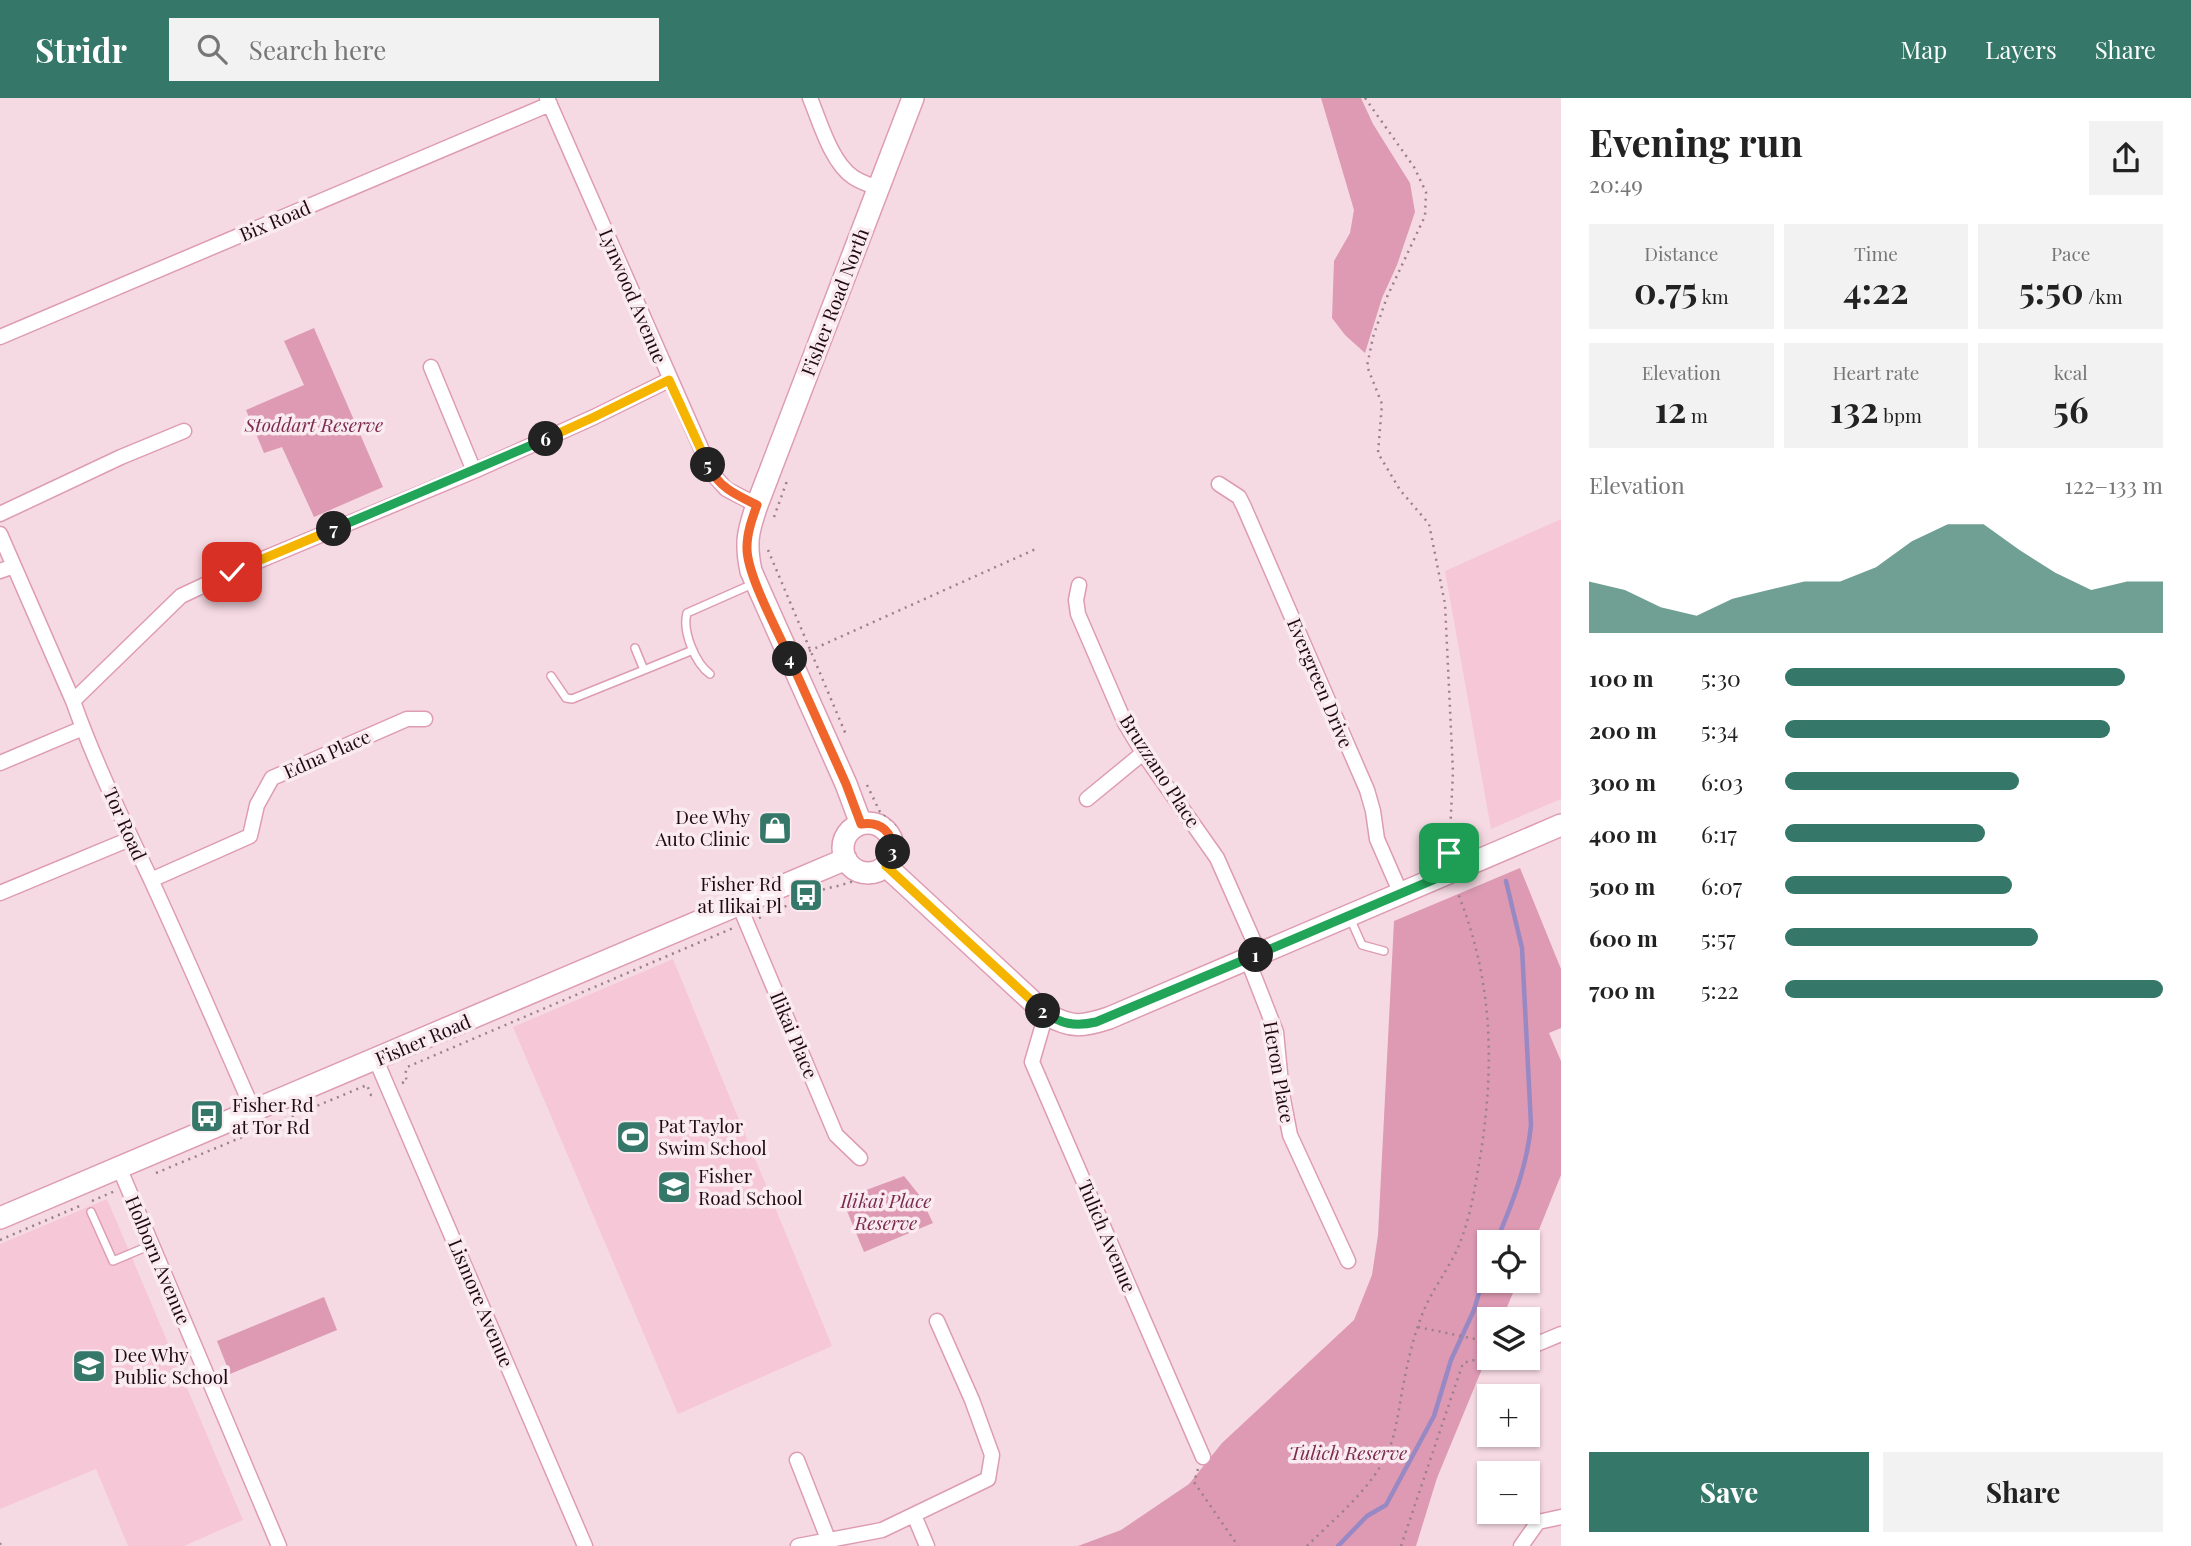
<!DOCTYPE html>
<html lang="en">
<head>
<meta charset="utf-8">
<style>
	body { margin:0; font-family:"Playfair Display",serif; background:#f2f2f2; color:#222; height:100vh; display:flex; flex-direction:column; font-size:26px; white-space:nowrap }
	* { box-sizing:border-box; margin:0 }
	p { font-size:23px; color:#767676 }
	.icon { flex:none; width:38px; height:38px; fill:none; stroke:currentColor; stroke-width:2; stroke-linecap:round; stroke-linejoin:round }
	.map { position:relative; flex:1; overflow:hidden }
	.sheet { display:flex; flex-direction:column; background:#fff; width:630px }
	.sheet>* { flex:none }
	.fabs { position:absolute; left:1477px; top:1132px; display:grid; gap:14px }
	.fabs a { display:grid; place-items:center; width:63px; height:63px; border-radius:0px; background:#fff; box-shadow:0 2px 5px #0004; font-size:35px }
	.pin { position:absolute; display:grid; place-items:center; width:60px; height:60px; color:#fff; margin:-30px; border-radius:14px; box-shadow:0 4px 10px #0006 }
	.km { position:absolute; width:35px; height:35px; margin:-18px; border-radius:50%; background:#222; color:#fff; font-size:19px; line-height:35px; text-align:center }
	.round { display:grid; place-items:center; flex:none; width:74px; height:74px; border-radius:0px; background:#f2f2f2 }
	.headline { display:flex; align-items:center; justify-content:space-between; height:119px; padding:0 28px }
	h1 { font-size:38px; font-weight:700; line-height:52px }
	.figures { display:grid; grid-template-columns:repeat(3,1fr); gap:10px; height:119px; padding:7px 28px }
	.figures div { display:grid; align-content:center; border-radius:0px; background:#f2f2f2; text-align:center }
	.figures b { font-size:35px; font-weight:700 }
	.figures small { font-size:19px; font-weight:400 }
	.figures p { font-size:19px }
	.chart { height:196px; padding:14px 28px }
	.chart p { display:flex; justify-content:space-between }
	.chart svg { width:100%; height:126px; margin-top:7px; fill:#357768; opacity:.7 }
	.primary-button { display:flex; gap:14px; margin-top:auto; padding:14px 28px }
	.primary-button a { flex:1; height:80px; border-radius:0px; background:#357768; color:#fff; font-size:28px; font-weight:700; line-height:80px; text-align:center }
	.primary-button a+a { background:#f2f2f2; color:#222 }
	ul { padding:0 28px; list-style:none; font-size:23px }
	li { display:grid; grid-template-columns:112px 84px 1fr; align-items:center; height:52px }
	li i { height:18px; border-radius:9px; background:#357768 }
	header { display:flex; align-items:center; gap:42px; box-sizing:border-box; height:98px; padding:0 35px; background:#357768; color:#fff }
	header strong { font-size:33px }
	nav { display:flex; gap:38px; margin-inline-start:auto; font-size:24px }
	.search { width:490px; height:63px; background:#f2f2f2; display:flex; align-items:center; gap:18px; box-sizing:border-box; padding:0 24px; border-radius:0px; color:#767676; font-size:26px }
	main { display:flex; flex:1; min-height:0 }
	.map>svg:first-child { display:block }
	.built { fill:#f6c7d7 }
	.green { fill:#dd9ab2 }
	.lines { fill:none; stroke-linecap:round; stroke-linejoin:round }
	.stream { stroke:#9889c4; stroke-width:4.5 }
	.lane-casing { stroke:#de9cb4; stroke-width:10 }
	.street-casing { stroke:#de9cb4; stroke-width:17 }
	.secondary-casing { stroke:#de9cb4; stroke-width:24 }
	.path { stroke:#9a808a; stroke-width:2.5; stroke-dasharray:2 5; stroke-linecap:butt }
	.lane { stroke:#fff; stroke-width:7 }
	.street { stroke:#fff; stroke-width:14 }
	.secondary { stroke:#fff; stroke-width:21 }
	.split-1-casing { stroke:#fff; stroke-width:14 }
	.split-2-casing { stroke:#fff; stroke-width:14 }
	.split-3-casing { stroke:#fff; stroke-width:14 }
	.split-4-casing { stroke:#fff; stroke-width:14 }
	.split-5-casing { stroke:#fff; stroke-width:14 }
	.split-6-casing { stroke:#fff; stroke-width:14 }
	.split-7-casing { stroke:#fff; stroke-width:14 }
	.split-8-casing { stroke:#fff; stroke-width:14 }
	.split-1 { stroke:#22a559; stroke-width:9 }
	.split-2 { stroke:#22a559; stroke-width:9 }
	.split-3 { stroke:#f5b400; stroke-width:9 }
	.split-4 { stroke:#f0652b; stroke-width:9 }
	.split-5 { stroke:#f0652b; stroke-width:9 }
	.split-6 { stroke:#f5b400; stroke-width:9 }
	.split-7 { stroke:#22a559; stroke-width:9 }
	.split-8 { stroke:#f5b400; stroke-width:9 }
	.labels { text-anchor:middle; stroke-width:7; stroke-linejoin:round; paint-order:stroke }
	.street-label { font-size:19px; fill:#200913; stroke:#faebf0 }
	.park-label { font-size:19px; font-style:italic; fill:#7b2b4e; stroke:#faebf0 }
	.poi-label { font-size:19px; fill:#200913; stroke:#faebf0; text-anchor:start }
</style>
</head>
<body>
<header>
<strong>Stridr</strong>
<div class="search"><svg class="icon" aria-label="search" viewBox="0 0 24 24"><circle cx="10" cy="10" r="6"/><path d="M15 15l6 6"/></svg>Search here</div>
<nav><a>Map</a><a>Layers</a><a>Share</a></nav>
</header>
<main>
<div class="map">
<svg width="1561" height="1448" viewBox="0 0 1561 1448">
	<rect width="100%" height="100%" fill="#f6dae3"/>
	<path class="built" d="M1561,421V701L1491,731L1445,473Z
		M673,861L832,1248L678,1316L513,929Z
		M107,1101L243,1422L184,1448H128L96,1371L0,1411V1146Z"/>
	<path class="green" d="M1321,0H1361L1373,26L1410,85L1415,114L1397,167L1382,200L1365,255L1345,237L1332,220L1334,163L1350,135L1354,112Z
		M314,230L383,389L314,419L282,349L264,355L246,312L304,287L284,243Z
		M1520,770L1561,871V930L1549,935L1561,963V1077L1528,1159V1144H1489V1183H1518L1502,1221L1489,1222V1254L1437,1380L1416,1448H1078L1121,1432L1189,1386L1222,1345L1354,1222L1372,1177L1378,1137L1394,823Z
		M904,1078L920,1098L933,1125L864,1154L842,1101Z
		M324,1199L337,1232L230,1276L217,1243Z"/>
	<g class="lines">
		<path class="stream" d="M1496,1144C1512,1106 1527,1069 1531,1027L1522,850L1506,783
			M1338,1448L1367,1418L1386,1407L1434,1318L1451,1262L1474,1212L1489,1161"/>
		<g class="lane-casing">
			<path id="lane" d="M635,550L644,572L693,552
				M710,576C695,565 682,533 687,515L755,485
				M551,578L566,600L572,601L644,572
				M1350,820L1362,847L1384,853
				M91,1114L113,1163L151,1147"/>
		</g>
		<g class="street-casing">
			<path id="street" d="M547,0L712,375L726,391L757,407
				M810,0C820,24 831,64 853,79C860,84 870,87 878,90
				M0,239L550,6
				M431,269L474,373
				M1219,386L1239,399L1244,409L1367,692L1373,713L1377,741L1401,796
				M0,416L121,359L184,333
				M0,436L73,603C95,665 124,724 152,784C187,860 220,937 254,1014
				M0,473L14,468
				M1079,487L1076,502L1078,516L1125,625L1143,655L1217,760L1259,855
				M73,603L181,498L232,474L474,373L594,319L669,282
				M0,665L83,630
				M1087,701L1143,655
				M151,782L250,738L257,707L272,680L407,621H425
				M0,795L130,741
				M739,807L836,1037L860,1060
				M1247,860L1276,934L1282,996L1290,1037L1348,1163
				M1046,916L1032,964L1203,1359
				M376,962L585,1448
				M119,1069L279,1448
				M1528,1248L1537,1246L1561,1236
				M797,1362L828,1441
				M914,1417L927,1448
				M798,1448L882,1432L988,1381L992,1357L972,1302L937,1223
				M1521,1448L1538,1424L1561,1419"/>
		</g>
		<g class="secondary-casing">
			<path id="secondary" d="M843 750a25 25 0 1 1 50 0a25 25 0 1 1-50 0Z
				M861,726L846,686L751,473C745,445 748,433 757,407L913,0
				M886,768L1046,916C1071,930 1082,929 1109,920L1561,727
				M0,1120L846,761"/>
		</g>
		<path class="path" d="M1365,0L1414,69L1426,94L1425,118L1387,199L1373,239L1367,268L1382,306L1378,355L1400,392L1429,426L1445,506L1453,674L1449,756
			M774,419L787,383
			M768,452L847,639
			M809,553L1038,450
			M867,687L880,714L895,728L899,739L903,758
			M759,820L827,790C847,788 856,777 877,786
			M402,985L407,983L405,977L407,969L733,830
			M156,1075L367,987L371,997L376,995
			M92,1103L115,1093
			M0,1142L82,1107
			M1418,1229L1489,1244
			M1198,1371L1194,1384L1238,1448
			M0,1445L1,1448
			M1307,1448C1334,1421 1371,1391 1387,1356C1396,1336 1398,1315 1402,1294C1407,1267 1413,1238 1424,1212C1434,1188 1452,1167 1461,1142C1472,1113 1476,1083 1481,1054C1495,962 1492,879 1457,793
			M1401,1448L1463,1265L1489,1258"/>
		<use href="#lane" class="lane"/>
		<use href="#street" class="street"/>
		<use href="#secondary" class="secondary"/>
	</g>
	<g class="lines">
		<g class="split-1-casing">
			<path id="split-1" d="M1256,857L1449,775V755"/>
		</g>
		<g class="split-2-casing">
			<path id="split-2" d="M1043,913C1060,926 1075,929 1096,924L1256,857"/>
		</g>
		<g class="split-3-casing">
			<path id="split-3" d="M893,754L886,768L1043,913"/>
		</g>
		<g class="split-4-casing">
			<path id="split-4" d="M790,561L846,686L861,726C881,723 893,734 893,754"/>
		</g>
		<g class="split-5-casing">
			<path id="split-5" d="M708,367C718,389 736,397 757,407C752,421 747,435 747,449C746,476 779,535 790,561"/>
		</g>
		<g class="split-6-casing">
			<path id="split-6" d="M546,341L594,319L669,282L708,367"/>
		</g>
		<g class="split-7-casing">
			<path id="split-7" d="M334,431L546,341"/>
		</g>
		<g class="split-8-casing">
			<path id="split-8" d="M232,474L334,431"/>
		</g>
		<use href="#split-1" class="split-1"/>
		<use href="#split-2" class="split-2"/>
		<use href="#split-3" class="split-3"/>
		<use href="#split-4" class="split-4"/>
		<use href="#split-5" class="split-5"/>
		<use href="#split-6" class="split-6"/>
		<use href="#split-7" class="split-7"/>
		<use href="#split-8" class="split-8"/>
	</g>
	<defs>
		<g id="shop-square" transform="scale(1.75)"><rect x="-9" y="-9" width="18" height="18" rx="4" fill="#357768" stroke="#faebf0"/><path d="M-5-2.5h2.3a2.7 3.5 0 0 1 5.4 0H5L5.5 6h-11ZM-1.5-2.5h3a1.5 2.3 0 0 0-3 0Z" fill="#fff"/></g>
		<g id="bus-square" transform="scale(1.75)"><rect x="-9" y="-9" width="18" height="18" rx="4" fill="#357768" stroke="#faebf0"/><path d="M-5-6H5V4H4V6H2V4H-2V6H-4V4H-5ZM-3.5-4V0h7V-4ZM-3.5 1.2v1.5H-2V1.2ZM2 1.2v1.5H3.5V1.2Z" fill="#fff"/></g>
		<g id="stadium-square" transform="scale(1.75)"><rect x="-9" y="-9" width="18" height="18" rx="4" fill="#357768" stroke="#faebf0"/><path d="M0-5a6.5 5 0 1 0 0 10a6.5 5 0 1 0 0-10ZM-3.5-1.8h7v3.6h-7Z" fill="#fff"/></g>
		<g id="school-square" transform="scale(1.75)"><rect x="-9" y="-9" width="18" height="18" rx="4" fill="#357768" stroke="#faebf0"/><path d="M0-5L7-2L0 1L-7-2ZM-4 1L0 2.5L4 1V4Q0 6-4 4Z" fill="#fff"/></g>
	</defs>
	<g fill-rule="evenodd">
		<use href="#shop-square" x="775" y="730"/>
		<use href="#bus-square" x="806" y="797"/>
		<use href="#bus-square" x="207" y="1018"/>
		<use href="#stadium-square" x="633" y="1039"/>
		<use href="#school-square" x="674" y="1089"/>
		<use href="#school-square" x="89" y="1268"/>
	</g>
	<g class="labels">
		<g class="street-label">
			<text transform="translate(275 123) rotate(-23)" y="7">Bix Road</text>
			<text transform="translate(633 198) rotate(67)" y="7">Lynwood Avenue</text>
			<text transform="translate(835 204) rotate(-69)" y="7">Fisher Road North</text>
			<text transform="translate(1320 585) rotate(67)" y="7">Evergreen Drive</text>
			<text transform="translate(327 656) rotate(-24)" y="7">Edna Place</text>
			<text transform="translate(1160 673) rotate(57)" y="7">Bruzzano Place</text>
			<text transform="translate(125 726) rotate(66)" y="7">Tor Road</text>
			<text transform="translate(794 937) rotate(67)" y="7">Ilikai Place</text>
			<text transform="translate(423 942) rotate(-23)" y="7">Fisher Road</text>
			<text transform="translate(1279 974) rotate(80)" y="7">Heron Place</text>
			<text transform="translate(1107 1138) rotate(67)" y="7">Tulich Avenue</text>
			<text transform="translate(158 1162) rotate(67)" y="7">Holborn Avenue</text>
			<text transform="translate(481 1205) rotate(67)" y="7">Lismore Avenue</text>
		</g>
		<g class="park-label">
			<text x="314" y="334">Stoddart Reserve</text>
			<text x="886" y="1110">Ilikai Place<tspan x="886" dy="22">Reserve</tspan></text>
			<text x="1348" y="1362">Tulich Reserve</text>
		</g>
		<g class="poi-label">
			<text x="750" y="726" text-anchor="end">Dee Why<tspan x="750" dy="22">Auto Clinic</tspan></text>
			<text x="782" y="793" text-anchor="end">Fisher Rd<tspan x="782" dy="22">at Ilikai Pl</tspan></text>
			<text x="232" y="1014">Fisher Rd<tspan x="232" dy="22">at Tor Rd</tspan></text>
			<text x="658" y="1035">Pat Taylor<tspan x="658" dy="22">Swim School</tspan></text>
			<text x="698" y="1085">Fisher<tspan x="698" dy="22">Road School</tspan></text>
			<text x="114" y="1264">Dee Why<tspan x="114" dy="22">Public School</tspan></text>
		</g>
	</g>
</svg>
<div class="fabs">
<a><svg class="icon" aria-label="locate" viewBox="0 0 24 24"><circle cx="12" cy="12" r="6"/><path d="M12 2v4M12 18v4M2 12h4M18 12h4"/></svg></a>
<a><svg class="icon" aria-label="layers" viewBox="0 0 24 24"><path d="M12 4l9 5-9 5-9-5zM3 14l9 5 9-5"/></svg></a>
<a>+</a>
<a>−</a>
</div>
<div class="pin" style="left:1449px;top:755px;background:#1e9e55"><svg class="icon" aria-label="arrive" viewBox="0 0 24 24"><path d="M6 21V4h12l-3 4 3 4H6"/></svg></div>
<div class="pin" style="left:232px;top:474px;background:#d93025"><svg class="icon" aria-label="check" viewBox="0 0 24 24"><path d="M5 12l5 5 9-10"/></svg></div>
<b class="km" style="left:1256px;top:857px">1</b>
<b class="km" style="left:1043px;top:913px">2</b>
<b class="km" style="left:893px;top:754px">3</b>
<b class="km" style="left:790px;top:561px">4</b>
<b class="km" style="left:708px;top:367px">5</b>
<b class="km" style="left:546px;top:341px">6</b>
<b class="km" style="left:334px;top:431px">7</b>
</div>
<section class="sheet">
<div class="headline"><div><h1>Evening run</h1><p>20:49</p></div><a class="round"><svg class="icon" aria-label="share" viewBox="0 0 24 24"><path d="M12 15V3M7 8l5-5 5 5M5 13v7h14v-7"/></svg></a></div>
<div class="figures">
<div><p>Distance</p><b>0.75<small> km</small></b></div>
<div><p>Time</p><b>4:22</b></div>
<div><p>Pace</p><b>5:50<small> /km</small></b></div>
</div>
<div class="figures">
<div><p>Elevation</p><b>12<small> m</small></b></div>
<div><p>Heart rate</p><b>132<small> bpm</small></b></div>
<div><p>kcal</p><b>56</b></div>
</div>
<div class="chart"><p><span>Elevation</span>122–133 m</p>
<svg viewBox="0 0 160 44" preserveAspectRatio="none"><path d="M0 44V26L10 29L20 35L30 38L40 32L50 29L60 26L70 26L80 21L90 12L100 6L110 6L120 15L130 23L140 29L150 26L160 26V44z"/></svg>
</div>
<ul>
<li><b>100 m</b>5:30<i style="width:90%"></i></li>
<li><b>200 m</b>5:34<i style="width:86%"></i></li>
<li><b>300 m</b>6:03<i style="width:62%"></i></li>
<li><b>400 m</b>6:17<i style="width:53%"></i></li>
<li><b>500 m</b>6:07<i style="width:60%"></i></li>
<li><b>600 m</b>5:57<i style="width:67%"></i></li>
<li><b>700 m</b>5:22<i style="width:100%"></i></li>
</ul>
<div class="primary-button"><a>Save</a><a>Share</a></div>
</section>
</main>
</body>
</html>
